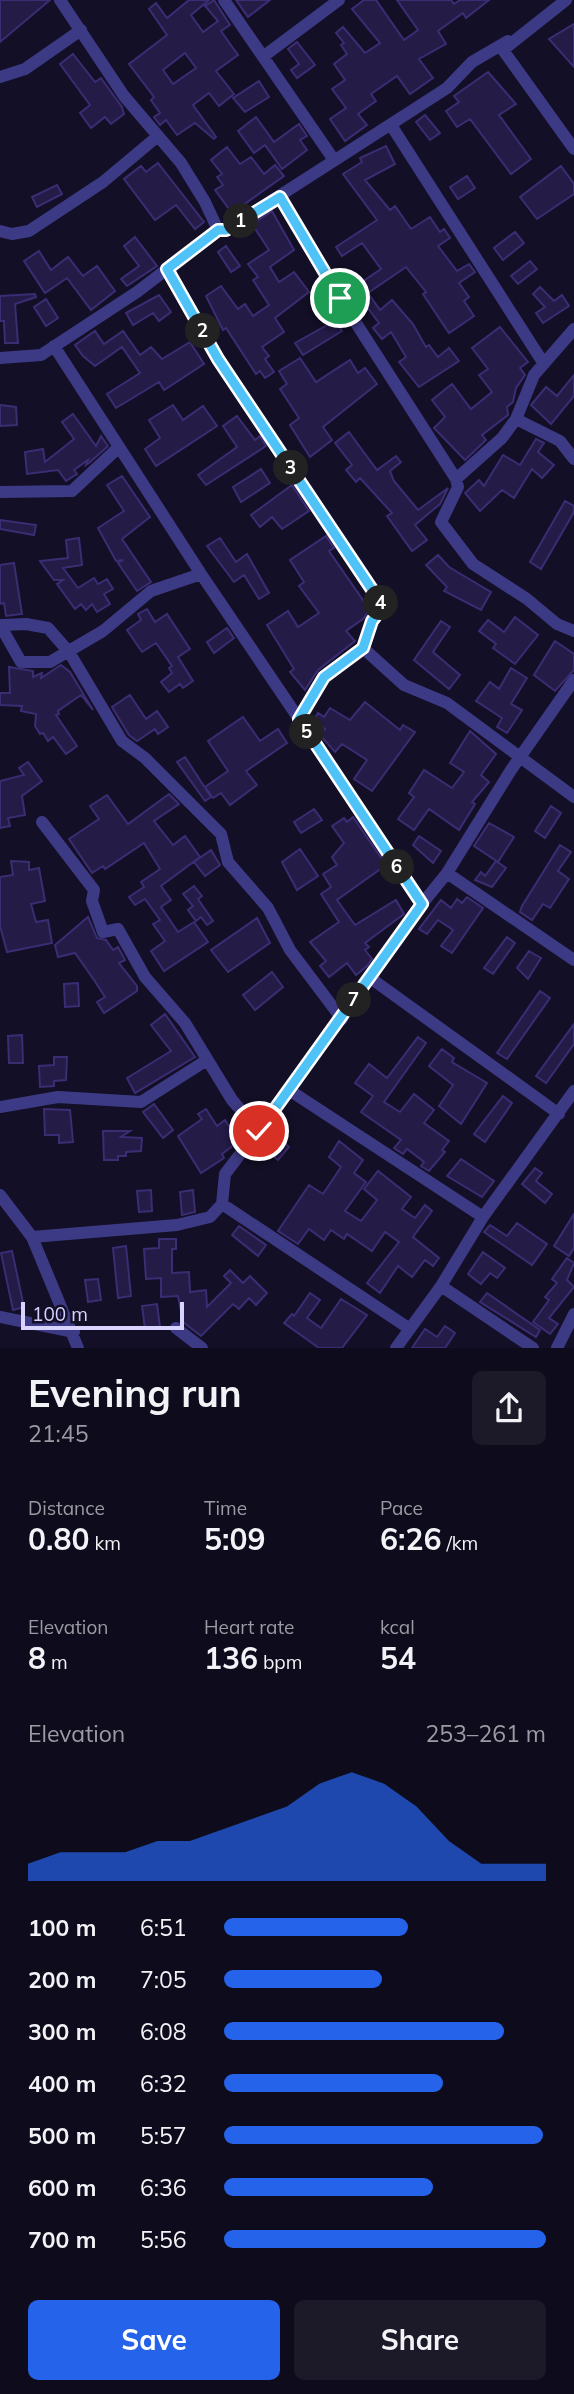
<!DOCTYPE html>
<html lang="en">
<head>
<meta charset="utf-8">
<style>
	body { margin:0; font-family:Mulish,sans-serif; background:#1c1929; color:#f1f3f6; height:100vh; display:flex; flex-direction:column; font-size:26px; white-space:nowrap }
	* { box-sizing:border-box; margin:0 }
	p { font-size:23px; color:#9b9ba3 }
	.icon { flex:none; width:38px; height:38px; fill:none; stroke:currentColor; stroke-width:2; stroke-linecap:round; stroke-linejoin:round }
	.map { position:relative; height:1348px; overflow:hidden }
	.drawer { display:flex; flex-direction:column; background:#0e0b1c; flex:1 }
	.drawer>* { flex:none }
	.scale { position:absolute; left:21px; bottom:18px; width:163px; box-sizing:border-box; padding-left:7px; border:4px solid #d9d4ff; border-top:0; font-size:19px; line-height:24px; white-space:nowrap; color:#d9d4ff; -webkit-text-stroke:5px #130f26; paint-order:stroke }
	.pin { position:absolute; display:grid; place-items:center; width:60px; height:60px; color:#fff; margin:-30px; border:4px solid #fff; border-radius:50%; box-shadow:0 2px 7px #0007 }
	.km { position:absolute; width:35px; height:35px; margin:-18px; border-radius:50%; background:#222; color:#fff; font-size:19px; line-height:35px; text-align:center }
	.round { display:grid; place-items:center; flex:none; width:74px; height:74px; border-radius:10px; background:#1c1929 }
	.overview { display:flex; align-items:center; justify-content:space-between; height:119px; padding:0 28px }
	h1 { font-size:38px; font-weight:700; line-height:52px }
	.metrics { display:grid; grid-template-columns:repeat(3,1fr); gap:10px; height:119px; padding:7px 28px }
	.metrics div { display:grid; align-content:center }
	.metrics b { font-size:30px; font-weight:700 }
	.metrics small { font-size:19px; font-weight:400 }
	.metrics p { font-size:19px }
	.chart { height:196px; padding:14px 28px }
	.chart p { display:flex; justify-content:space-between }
	.chart svg { width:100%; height:126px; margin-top:7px; fill:#2563eb; opacity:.7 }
	.primary-button { display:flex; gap:14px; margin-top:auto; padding:14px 28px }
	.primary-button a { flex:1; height:80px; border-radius:10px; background:#2563eb; color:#fff; font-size:28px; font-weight:700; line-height:80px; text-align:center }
	.primary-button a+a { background:#1c1929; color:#f1f3f6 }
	ul { padding:0 28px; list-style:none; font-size:23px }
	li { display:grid; grid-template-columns:112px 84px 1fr; align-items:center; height:52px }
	li i { height:18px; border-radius:9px; background:#2563eb }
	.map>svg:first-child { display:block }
	.building { fill:#241b47; stroke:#3b2d73; stroke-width:2; fill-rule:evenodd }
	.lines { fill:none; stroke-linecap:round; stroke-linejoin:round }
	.street { stroke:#3d3a85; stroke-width:12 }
	.route-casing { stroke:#fff; stroke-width:14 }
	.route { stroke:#4fc3f7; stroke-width:9 }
</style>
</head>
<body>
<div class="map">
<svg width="574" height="1348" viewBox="0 0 574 1348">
	<rect width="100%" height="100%" fill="#130f26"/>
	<path class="building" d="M0,0H50L0,42Z
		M189,0H209L191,15L203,32L218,21L205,6L214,0L230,25L221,31L238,55L216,71L234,94L219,106L209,93L193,105L216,137L214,139L195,123L177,135L166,120L160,125L154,117L160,113L151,100L154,97L129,64L167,35L149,9L156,3L167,18ZM185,53L196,68L173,84L163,70Z
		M236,0H270L248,17Z
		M364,0H376L404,40L418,30L397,0H451L454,4L460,0H489L466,18L463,13L438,31L446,44L419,59L433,78L410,94L397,76L371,94L376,101L358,114L367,125L345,141L330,119L346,108L332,89L345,80L334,64L347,54L341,45L344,43L336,33L343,27L365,53L380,43L352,9Z
		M574,24V67L549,39Z
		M297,42L315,65L297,78L291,70L299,64L288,49Z
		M73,54L95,82L101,78L122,107L124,114L111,124L105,117L91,128L80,113L90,105L60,64Z
		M488,72L516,104L499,115L531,159L511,174L470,119L457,127L446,111L459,102L454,96Z
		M259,81L269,97L245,112L233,98Z
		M425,115L440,133L430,140L416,122Z
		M256,117L274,142L299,124L307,136L300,140L307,150L282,169L265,145L254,153L238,131Z
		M386,146L395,164L365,180L390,210L395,206L411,229L430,217L440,232L444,229L450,238L438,246L457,271L469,264L475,272L459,283L469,297L464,301L474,316L449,333L423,294L426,292L406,267L368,293L380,310L392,300L413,324L426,347L429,345L438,357L449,348L459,361L419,387L399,362L406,357L391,332L382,339L373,328L379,323L353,288L381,269L362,243L342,256L336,247L377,220L343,174L362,162L360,158Z
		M227,147L240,164L251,157L264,174L275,165L284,176L232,213L215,190L223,185L217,177L222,174L211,160Z
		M158,163L204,222L195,229L176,205L155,220L124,179L141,166L146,172Z
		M561,166L574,184V194L537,219L520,197Z
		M467,176L475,188L458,199L450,187Z
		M57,185L62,194L37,207L32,197Z
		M272,211L294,250L270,267L279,282L294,272L309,292L275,318L284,332L262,347L269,356L265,359L274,372L265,378L260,371L256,374L226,328L223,330L206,296L221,286L238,309L245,304L253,316L269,305L253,280L258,277L248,264L269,250L252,224Z
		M515,232L524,243L503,260L494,248Z
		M135,237L157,266L127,286L121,279L139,266L124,246Z
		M226,246L240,266L231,272L218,252Z
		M39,251L51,270L68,257L83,276L97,266L115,291L91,310L67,278L45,293L24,261Z
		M530,261L537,269L518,284L511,276Z
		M540,287L554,301L562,295L569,306L543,323L536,313L545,307L533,294Z
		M35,294L36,297L15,304L18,343H5L4,321H0V296Z
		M159,295L171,312L159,321L153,313L133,325L126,313Z
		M46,299L58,318L46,326L34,307Z
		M336,320L342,331L303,355L295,343Z
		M500,327L528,362L520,368L525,375L516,388L513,402L507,407L508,415L482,435L486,440L465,460L434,428L445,417L432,400L452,384L471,409L492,392L479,375L488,369L472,348Z
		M95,331L104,344L123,331L140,355L151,347L162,359L190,342L204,364L164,390L159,382L116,408L107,394L140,373L122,347L95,366L83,356L75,345Z
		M300,358L316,382L350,360L358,373L365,368L377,384L323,427L332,440L310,457L290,425L299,418L280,389L287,384L279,371Z
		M574,375V396L551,424L531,405L546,387L557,396Z
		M0,405L16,407L17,425L0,426Z
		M173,405L183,420L203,406L217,426L156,466L145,449L160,438L149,420Z
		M73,414L96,446L101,436L108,446L89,463L86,465L88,460L74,470L77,474L66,481L58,470L27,474L25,452L43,449L45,462L74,439L62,422Z
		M237,416L255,440L260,436L266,446L206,485L198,475L237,447L223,426Z
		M349,432L377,470L396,456L401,462L390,471L394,481L418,510L448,488L440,504L415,525L427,540L412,551L387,516L392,513L360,478L356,482L346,470L352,465L335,443Z
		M536,439L544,443L538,452L554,465L542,478L532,469L514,498L502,490L480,511L465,493L479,480L484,486L503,455L520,465Z
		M261,469L270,483L241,502L233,487Z
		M122,476L150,517L122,539L151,582L137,591L118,563L123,560L116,561L98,528L124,511L107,485Z
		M292,485L309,511L282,529L272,517L260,527L251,515Z
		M565,501L574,506V512L541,569L530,562Z
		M0,520L36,525L34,535L0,529Z
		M326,536L334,548L329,551L365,603L368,601L372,606L363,619L346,631L355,641L318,670L305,690L290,672L294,669L267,625L288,611L298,627L319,613L299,586L304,582L290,560Z
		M79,538L82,565L63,568L78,588L94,578L98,584L107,579L113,589L104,594L110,604L97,612L92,604L86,610L81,604L75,609L57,584L63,580H54L40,561L68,558L66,540Z
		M220,538L236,562L247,554L269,593L259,599L244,575L234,582L207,546Z
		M438,555L449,567L491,592L481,610L444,591L447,587L426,565Z
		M14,563L22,614L6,616L4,603L0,604V565Z
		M147,609L155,622L167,614L190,649L178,657L193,681L183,688L180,684L169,692L161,682L172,673L169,668L172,666L156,643L142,652L127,630L141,620L138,614Z
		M515,617L538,635L515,664L493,648L496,644L479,631L488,620L504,632Z
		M441,621L450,627L433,652L460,675L449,689L414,660Z
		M227,628L234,638L214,653L207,642Z
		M555,641L574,654V670L555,691L534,675Z
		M61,665L70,672L93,710L81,695L58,711L59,714L56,715L77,746L66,754L53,737L48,741L43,733L40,734L35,726L36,714L21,711L22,706L0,705V693H10L9,667L33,671V677L42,673L41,678Z
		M511,668L527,678L511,704L522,710L507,733L497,727L502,718L476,701L490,682L499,689Z
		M130,695L146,719L157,711L168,727L158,734L155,729L137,741L129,735L112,707Z
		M365,702L400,730L403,725L415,732L372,791L354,779L367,760L342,744L335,752L320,735L325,729L313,721L318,713L324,717L330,708L350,720Z
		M243,717L260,741L278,729L287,743L246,771L257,785L230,805L221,793L213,798L205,787L228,771L208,741Z
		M470,731L496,754L481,775L489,782L472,802L475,804L459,830L429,809L414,830L398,819L414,797L409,793L424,770L452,788L464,772L450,763Z
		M185,757L211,797L205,801L177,762Z
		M28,762L42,781L22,796L25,815L8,818L10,826L0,828V781L24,775L19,768Z
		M169,794L179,804L154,821L173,845L185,836L200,857L161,886L171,900L161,907L178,932L194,922L208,942L164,971L151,951L165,941L153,924L160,920L145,899L135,905L129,897L144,887L141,882L160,869L144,843L105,869L103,866L92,873L69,839L99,819L90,806L107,795L128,824Z
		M551,806L561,813L545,838L535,831Z
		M314,809L322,820L301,833L294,822Z
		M353,817L386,865L337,900L355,925L396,900L404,914L365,943L369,947L365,950L372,959L367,966L356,975L347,963L329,977L320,966L326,961L310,942L339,922L321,894L331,887L323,874L337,865L332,857L344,843L332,826L344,818L347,822Z
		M489,823L514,837L498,862L474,846Z
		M419,836L441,851L433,863L413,845Z
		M560,845L571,852L558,871L569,879L550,908L543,904L532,920L520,912L522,906Z
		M300,849L318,876L297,890L282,862Z
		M211,850L220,865L205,876L194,862Z
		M11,861L29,862V870L39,868L45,901L31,904L36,922L48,920L52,943L7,952L0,926V877L13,875Z
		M496,861L506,868L492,887L475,880L481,872L485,876Z
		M194,886L202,896L198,899L213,921L207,925L201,917L196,921L188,910L193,906L183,894Z
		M467,897L483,908L452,953L441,946L453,930L438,920L427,934L419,929L441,900L451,908L457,899L462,903Z
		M88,917L97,938L106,940L113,950L118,947L125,960L119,963L137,986V991L104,1013L97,1002L105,997L94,980L75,953L58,957L55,945Z
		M257,918L270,943L228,972L211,950Z
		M507,937L515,943L493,974L484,968Z
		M529,951L541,958L528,979L517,968Z
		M272,972L283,987L255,1010L243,995Z
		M78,983L79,1006L65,1007L64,984Z
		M540,991L550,998L507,1059L497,1053Z
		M165,1014L195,1057L135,1093L127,1078L171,1051L151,1025Z
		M574,1024V1044L546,1083L536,1076Z
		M22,1035L23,1063H9L8,1036Z
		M418,1037L426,1043L384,1102L400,1112L414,1094L434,1110L424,1123L449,1141L442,1150L445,1152L429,1171L421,1166L424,1162L407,1149L403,1154L394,1148L401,1140L361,1112L373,1096L355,1083L369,1064L387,1078Z
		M442,1049L454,1058L452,1062L487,1083L461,1124L439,1106L453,1085L429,1066Z
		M54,1057H67L66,1080L54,1081V1086L40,1087L39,1066L54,1065Z
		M503,1096L512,1103L485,1142L474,1134Z
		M154,1104L173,1130L163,1138L143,1112Z
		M44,1109L70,1110L73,1142L59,1143V1135H45Z
		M206,1109L217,1126L225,1120L239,1141L222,1154L224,1158L201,1173L178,1136L202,1119L198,1114Z
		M103,1131H130L121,1137L142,1138L141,1151L126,1152V1156H118V1160H104Z
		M272,1133L289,1147L278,1160L261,1147Z
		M339,1141L363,1160L354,1173L366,1182L345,1211L361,1221L377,1200L364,1189L378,1171L411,1197L402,1209L415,1218L425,1205L432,1211L413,1237L439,1258L433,1266L425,1260L412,1277L398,1266L380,1293L367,1283L399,1242L385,1232L372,1251L347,1234L344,1239L331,1230L324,1240L309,1229L298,1244L278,1231L309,1185L323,1194L341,1167L329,1157Z
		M461,1159L494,1181L482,1197L447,1176Z
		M535,1168L542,1173L536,1181L552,1194L545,1203L522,1184Z
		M151,1190L152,1211L139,1212L137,1191Z
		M193,1190L195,1212L182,1215L180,1192Z
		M574,1214V1248L569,1256L554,1246Z
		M517,1223L547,1244L532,1265L484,1232L490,1225L507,1236Z
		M239,1226L266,1245L258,1256L232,1235Z
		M159,1239H176V1249H172V1273L189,1272L190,1292L206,1290L207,1307L231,1283L224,1276L230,1270L243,1283L250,1276L267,1293L256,1305L249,1298L239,1309L233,1304L201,1336L183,1322L178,1296L161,1297V1278L146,1279L144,1249L159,1248Z
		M126,1246L131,1296L118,1298L113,1248Z
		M12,1251L24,1307L13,1310L1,1253Z
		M483,1252L505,1268L497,1278L490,1273L481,1284L468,1274Z
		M567,1258L574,1263L567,1280L574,1287L549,1318L558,1324L550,1334L533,1322L549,1300L545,1297L557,1283L552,1279Z
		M98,1279L101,1300L88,1302L85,1280Z
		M310,1293L320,1300L307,1318L321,1328L341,1299L367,1315L342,1348H319L284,1323L292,1314L294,1316Z
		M487,1293L540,1330L536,1337L480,1302Z
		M157,1304L160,1327L145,1329L142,1306Z
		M445,1326L455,1333L445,1348H412L425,1329L437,1337Z"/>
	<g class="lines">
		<path class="street" d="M60,0L124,96L181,163L205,202L218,230
			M224,0L334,160
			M566,0L503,50L574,149
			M264,56L339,0
			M0,77L25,69L81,30
			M391,125L544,364
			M280,197L322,270L456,479L458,487L441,522L473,564L527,599L557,624L574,631
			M0,231L12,234L29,231L103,182L158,136
			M167,269L218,358L383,606L372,621L363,648L404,685L447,703L574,797
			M54,346L201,574
			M0,358L41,355L137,292L218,230H226L416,108L447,88L472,62L508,41L503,50
			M516,419L560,441L574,459
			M456,479L502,438L516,419L534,375L574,329
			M0,492L72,491L119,447
			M0,625L21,662H50L103,631L151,591L201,574L299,719
			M2,625L26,624L48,628L69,652L122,741L145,758L221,834L228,862L268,908L290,950L342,1019
			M363,648L324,677L299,719L422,904
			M42,822L94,890L92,901L103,932L118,929L145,977L185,1023L232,1100L259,1131
			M447,873L574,960
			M369,977L559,1114
			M0,1107L58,1097L141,1102L207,1060
			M0,1195L32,1237L78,1348
			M222,1204L225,1174L289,1090
			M483,1217L289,1090L422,904L447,873L511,770L574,680
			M32,1237L177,1225L210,1217L222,1204L410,1329
			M441,1286L533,1348
			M0,1317L74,1332
			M176,1328L202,1348
			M396,1348L441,1286L483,1217L574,1091
			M557,1348L574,1314"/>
	</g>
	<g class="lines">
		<g class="route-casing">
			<path id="route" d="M259,1131L422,904L299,719L324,677L363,648L372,621L383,606L218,359L167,269L218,230H226L280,197L340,298"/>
		</g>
		<use href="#route" class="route"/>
	</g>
</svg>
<div class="scale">100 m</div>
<div class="pin" style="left:340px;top:298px;background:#1e9e55"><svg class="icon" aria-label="arrive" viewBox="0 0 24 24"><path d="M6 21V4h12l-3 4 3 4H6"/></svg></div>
<div class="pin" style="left:259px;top:1131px;background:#d93025"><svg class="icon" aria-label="check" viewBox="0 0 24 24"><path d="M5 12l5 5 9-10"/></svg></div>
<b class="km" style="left:241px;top:221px">1</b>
<b class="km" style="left:203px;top:331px">2</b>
<b class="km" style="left:291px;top:468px">3</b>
<b class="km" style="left:381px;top:603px">4</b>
<b class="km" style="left:307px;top:732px">5</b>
<b class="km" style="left:397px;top:867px">6</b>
<b class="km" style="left:354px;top:1000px">7</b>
</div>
<section class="drawer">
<div class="overview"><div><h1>Evening run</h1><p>21:45</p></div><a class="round"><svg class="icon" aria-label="share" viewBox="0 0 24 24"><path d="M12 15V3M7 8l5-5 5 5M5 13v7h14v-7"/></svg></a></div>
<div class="metrics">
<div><p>Distance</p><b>0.80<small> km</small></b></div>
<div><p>Time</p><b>5:09</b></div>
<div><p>Pace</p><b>6:26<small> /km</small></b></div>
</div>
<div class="metrics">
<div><p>Elevation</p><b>8<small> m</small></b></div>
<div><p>Heart rate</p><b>136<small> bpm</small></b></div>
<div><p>kcal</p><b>54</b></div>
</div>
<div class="chart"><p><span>Elevation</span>253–261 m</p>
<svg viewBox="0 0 160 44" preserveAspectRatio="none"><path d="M0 44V38L10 34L20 34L30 34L40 30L50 30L60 26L70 22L80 18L90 10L100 6L110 10L120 18L130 30L140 38L150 38L160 38V44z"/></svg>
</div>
<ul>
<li><b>100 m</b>6:51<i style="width:57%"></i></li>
<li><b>200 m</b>7:05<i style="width:49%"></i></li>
<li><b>300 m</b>6:08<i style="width:87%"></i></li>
<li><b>400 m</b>6:32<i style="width:68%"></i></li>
<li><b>500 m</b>5:57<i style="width:99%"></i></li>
<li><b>600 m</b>6:36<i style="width:65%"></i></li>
<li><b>700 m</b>5:56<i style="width:100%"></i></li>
</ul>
<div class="primary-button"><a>Save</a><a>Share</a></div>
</section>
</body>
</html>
